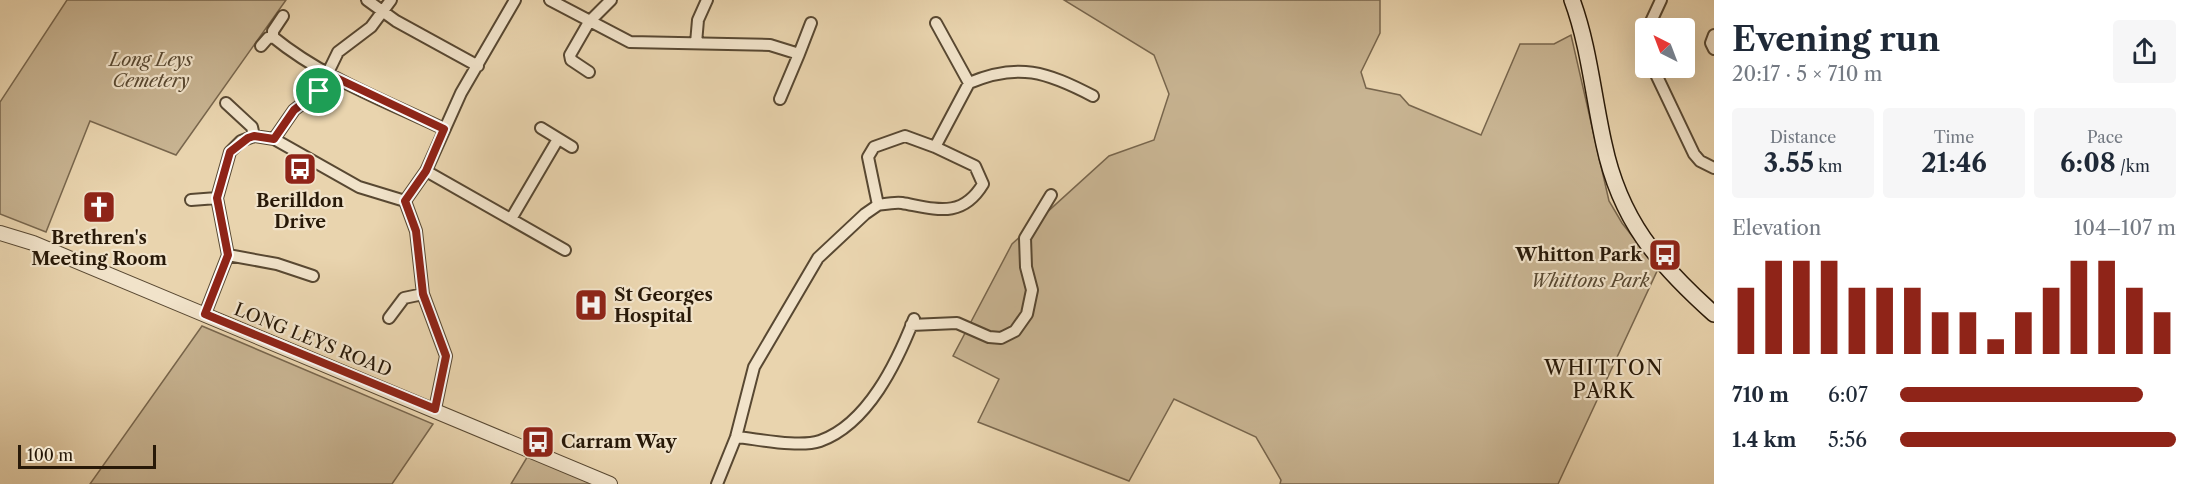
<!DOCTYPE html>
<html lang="en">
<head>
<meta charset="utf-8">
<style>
	body { margin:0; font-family:"Libre Caslon Text",serif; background:#f6f6f7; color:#1f2937; height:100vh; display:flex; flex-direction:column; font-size:22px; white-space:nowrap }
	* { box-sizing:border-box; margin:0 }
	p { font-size:20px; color:#747a83 }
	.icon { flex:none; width:33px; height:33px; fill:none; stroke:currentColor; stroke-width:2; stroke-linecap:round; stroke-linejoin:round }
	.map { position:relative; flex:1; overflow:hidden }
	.sheet { display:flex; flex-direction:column; background:#fff; width:480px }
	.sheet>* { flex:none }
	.needle { width:39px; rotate:318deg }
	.buttons { position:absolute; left:1635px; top:18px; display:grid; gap:12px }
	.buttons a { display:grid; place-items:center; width:60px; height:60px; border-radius:6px; background:#fff; box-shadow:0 6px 24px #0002; font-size:30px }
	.scale { position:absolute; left:18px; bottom:15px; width:138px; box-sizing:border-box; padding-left:6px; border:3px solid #281908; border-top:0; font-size:16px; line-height:21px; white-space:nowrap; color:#281908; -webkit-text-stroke:4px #f1e3ca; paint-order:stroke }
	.pin { position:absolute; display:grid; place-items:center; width:51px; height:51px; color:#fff; margin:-26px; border:3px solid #fff; border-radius:50%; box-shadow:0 2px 6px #0007 }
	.round { display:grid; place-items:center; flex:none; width:63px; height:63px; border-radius:6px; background:#f6f6f7 }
	.summary { display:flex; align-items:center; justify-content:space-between; height:102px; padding:0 18px }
	h1 { font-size:33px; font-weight:700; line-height:45px }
	.metrics { display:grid; grid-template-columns:repeat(3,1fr); gap:9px; height:102px; padding:6px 18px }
	.metrics div { display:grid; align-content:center; border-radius:6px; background:#f6f6f7; text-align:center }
	.metrics b { font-size:26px; font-weight:700 }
	.metrics small { font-size:16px; font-weight:400 }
	.metrics p { font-size:16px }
	.chart { height:168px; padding:12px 18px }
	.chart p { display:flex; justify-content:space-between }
	.chart svg { width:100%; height:108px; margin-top:6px; stroke:#8f2418; stroke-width:6 }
	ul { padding:0 18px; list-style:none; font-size:20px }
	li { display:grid; grid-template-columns:96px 72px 1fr; align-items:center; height:45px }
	li i { height:15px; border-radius:8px; background:#8f2418 }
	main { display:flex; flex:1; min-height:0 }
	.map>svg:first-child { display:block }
	.green { fill:#c8b492; stroke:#78664d; stroke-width:1.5 }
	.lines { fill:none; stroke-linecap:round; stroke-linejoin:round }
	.minor-casing { stroke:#584832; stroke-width:14 }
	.tertiary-casing { stroke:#584832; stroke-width:16 }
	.secondary-casing { stroke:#281908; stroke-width:18 }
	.minor { stroke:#f1e3ca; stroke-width:10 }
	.tertiary { stroke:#f1e3ca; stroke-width:14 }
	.secondary { stroke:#f1e3ca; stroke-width:15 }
	.route-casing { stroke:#fff; stroke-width:12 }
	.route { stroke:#8f2418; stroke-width:8 }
	.labels { text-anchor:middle; stroke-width:4.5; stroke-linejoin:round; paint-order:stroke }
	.park-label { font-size:18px; font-style:italic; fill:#584831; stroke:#f1e3ca }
	.poi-label { font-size:18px; font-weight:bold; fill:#281908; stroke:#f1e3ca }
	.street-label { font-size:18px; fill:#281908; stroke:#f1e3ca }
	.neighbourhood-label { font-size:20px; letter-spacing:1.5px; fill:#281908; stroke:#f1e3ca }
</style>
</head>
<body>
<main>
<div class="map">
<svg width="1714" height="484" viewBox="0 0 1714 484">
	<rect width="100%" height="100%" fill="#e9d4ae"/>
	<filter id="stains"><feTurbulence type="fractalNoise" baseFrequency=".00333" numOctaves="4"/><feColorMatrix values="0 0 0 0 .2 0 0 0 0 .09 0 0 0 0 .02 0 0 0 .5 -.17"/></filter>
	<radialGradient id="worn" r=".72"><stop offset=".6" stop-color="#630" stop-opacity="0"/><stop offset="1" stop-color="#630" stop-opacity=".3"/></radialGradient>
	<path class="green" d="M67,0H286L176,155L90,121L46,232L0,214V102Z
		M1064,0H1380V33L1361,72L1366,88L1400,95L1409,105L1481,135L1520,44H1554L1571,35L1609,201L1622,223L1658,269L1558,484H1280L1281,480L1256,437L1174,399L1129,481L978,422L999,379L953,356L1012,244L1109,156L1154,140L1169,94L1154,55Z
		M202,326L433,424L392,484H90Z
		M529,454L595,484H511Z"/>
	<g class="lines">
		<g class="minor-casing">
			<path id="minor" d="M367,0L396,21L478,66
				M550,0L630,42L770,45L799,54L811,23
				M1648,28L1661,0
				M1646,34V52
				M1714,35L1711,43L1714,49
				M273,37C323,78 386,101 444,129
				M273,37V31L283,16
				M696,43L698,20L707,0
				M261,46L268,38L273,37
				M1653,68L1694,154L1700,161L1714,168
				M589,72L571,60L570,55L589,22L611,0
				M969,83C1018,62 1047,72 1093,96
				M780,99L799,54
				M226,103L252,127L254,136
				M541,128L572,147
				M274,139L294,110L319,91L338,52L371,27L391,0
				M426,171L565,250
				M191,200L217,198
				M405,201L426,171L461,93L515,0
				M878,205C885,204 895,202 902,203C936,209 962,219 983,184L975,166L935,147
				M511,219L558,139
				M228,255L277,264L313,276
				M205,314L228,255L217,198L219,191L230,152L241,141L254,136L274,139L359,187L405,201L416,231L423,294L446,356L435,409
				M389,318L404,298L423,294
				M911,325L957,323L989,337L1001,338L1015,331L1027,314L1032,290L1026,267L1025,238L1051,195
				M736,437C758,439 799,448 820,441C868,424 897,362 914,319
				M717,484L736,437L754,367L818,258L865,214L878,205L868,157L874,147L905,136L935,147L969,83L936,23"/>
		</g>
		<g class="tertiary-casing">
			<path id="tertiary" d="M0,233L33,243L610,484"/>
		</g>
		<g class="secondary-casing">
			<path id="secondary" d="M1572,0C1589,46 1593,95 1604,144C1620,220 1657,263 1714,314"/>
		</g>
		<use href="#minor" class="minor"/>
		<use href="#tertiary" class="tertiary"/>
		<use href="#secondary" class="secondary"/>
	</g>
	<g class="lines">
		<g class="route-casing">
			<path id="route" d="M328,74L444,129L426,171L405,201L416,231L423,294L446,356L435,409L205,314L228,255L217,198L230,152L248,138L254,136L274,139L294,110L319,91Z"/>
		</g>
		<use href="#route" class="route"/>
	</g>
	<defs>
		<g id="bus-square" transform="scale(1.725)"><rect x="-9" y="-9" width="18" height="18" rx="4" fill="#8f2418" stroke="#f1e3ca"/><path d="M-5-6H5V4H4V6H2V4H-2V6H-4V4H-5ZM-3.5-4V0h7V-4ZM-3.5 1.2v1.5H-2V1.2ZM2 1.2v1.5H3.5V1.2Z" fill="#fff"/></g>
		<g id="church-square" transform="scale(1.725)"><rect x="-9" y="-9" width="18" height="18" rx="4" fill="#8f2418" stroke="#f1e3ca"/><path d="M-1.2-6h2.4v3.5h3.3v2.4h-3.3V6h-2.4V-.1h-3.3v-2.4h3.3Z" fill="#fff"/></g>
		<g id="hospital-square" transform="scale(1.725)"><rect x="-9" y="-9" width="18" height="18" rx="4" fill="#8f2418" stroke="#f1e3ca"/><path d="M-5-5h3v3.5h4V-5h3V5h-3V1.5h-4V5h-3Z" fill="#fff"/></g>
	</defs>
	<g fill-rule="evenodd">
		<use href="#bus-square" x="300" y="169"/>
		<use href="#church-square" x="99" y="207"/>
		<use href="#bus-square" x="1665" y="255"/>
		<use href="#hospital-square" x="591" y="305"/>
		<use href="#bus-square" x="538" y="442"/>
	</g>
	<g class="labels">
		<g class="park-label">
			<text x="151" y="66">Long Leys<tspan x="151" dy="21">Cemetery</tspan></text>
			<text x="1590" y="287">Whittons Park</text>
		</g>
		<g class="poi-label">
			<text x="300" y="207">Berilldon<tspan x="300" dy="21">Drive</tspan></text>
			<text x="99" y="244">Brethren's<tspan x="99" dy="21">Meeting Room</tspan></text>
			<text x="1642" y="261" text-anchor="end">Whitton Park</text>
			<text x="614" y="301" text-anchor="start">St Georges<tspan x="614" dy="21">Hospital</tspan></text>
			<text x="561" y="448" text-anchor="start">Carram Way</text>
		</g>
		<g class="street-label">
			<text transform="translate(313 340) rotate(22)" y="6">LONG LEYS ROAD</text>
		</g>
		<g class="neighbourhood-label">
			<text x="1604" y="375">WHITTON<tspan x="1604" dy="23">PARK</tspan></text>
		</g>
	</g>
	<rect width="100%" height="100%" filter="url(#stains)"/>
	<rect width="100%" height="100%" fill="url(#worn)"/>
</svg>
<div class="buttons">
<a><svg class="needle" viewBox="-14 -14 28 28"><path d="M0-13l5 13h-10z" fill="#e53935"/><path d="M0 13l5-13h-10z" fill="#747a83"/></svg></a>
</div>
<div class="scale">100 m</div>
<div class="pin" style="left:319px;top:91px;background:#1e9e55"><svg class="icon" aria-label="arrive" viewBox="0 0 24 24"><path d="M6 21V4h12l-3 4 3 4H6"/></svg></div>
</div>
<section class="sheet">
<div class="summary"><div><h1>Evening run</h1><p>20:17 · 5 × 710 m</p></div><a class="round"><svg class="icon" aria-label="share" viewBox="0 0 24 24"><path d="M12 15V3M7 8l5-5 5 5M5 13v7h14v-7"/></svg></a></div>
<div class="metrics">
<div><p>Distance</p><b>3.55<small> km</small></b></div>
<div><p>Time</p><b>21:46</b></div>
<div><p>Pace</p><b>6:08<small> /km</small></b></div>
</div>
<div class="chart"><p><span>Elevation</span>104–107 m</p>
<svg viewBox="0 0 160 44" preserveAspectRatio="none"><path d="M5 44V17M15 44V6M25 44V6M35 44V6M45 44V17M55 44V17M65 44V17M75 44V27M85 44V27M95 44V38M105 44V27M115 44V17M125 44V6M135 44V6M145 44V17M155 44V27"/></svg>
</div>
<ul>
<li><b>710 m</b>6:07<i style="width:88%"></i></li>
<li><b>1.4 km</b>5:56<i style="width:100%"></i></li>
</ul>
</section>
</main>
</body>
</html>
